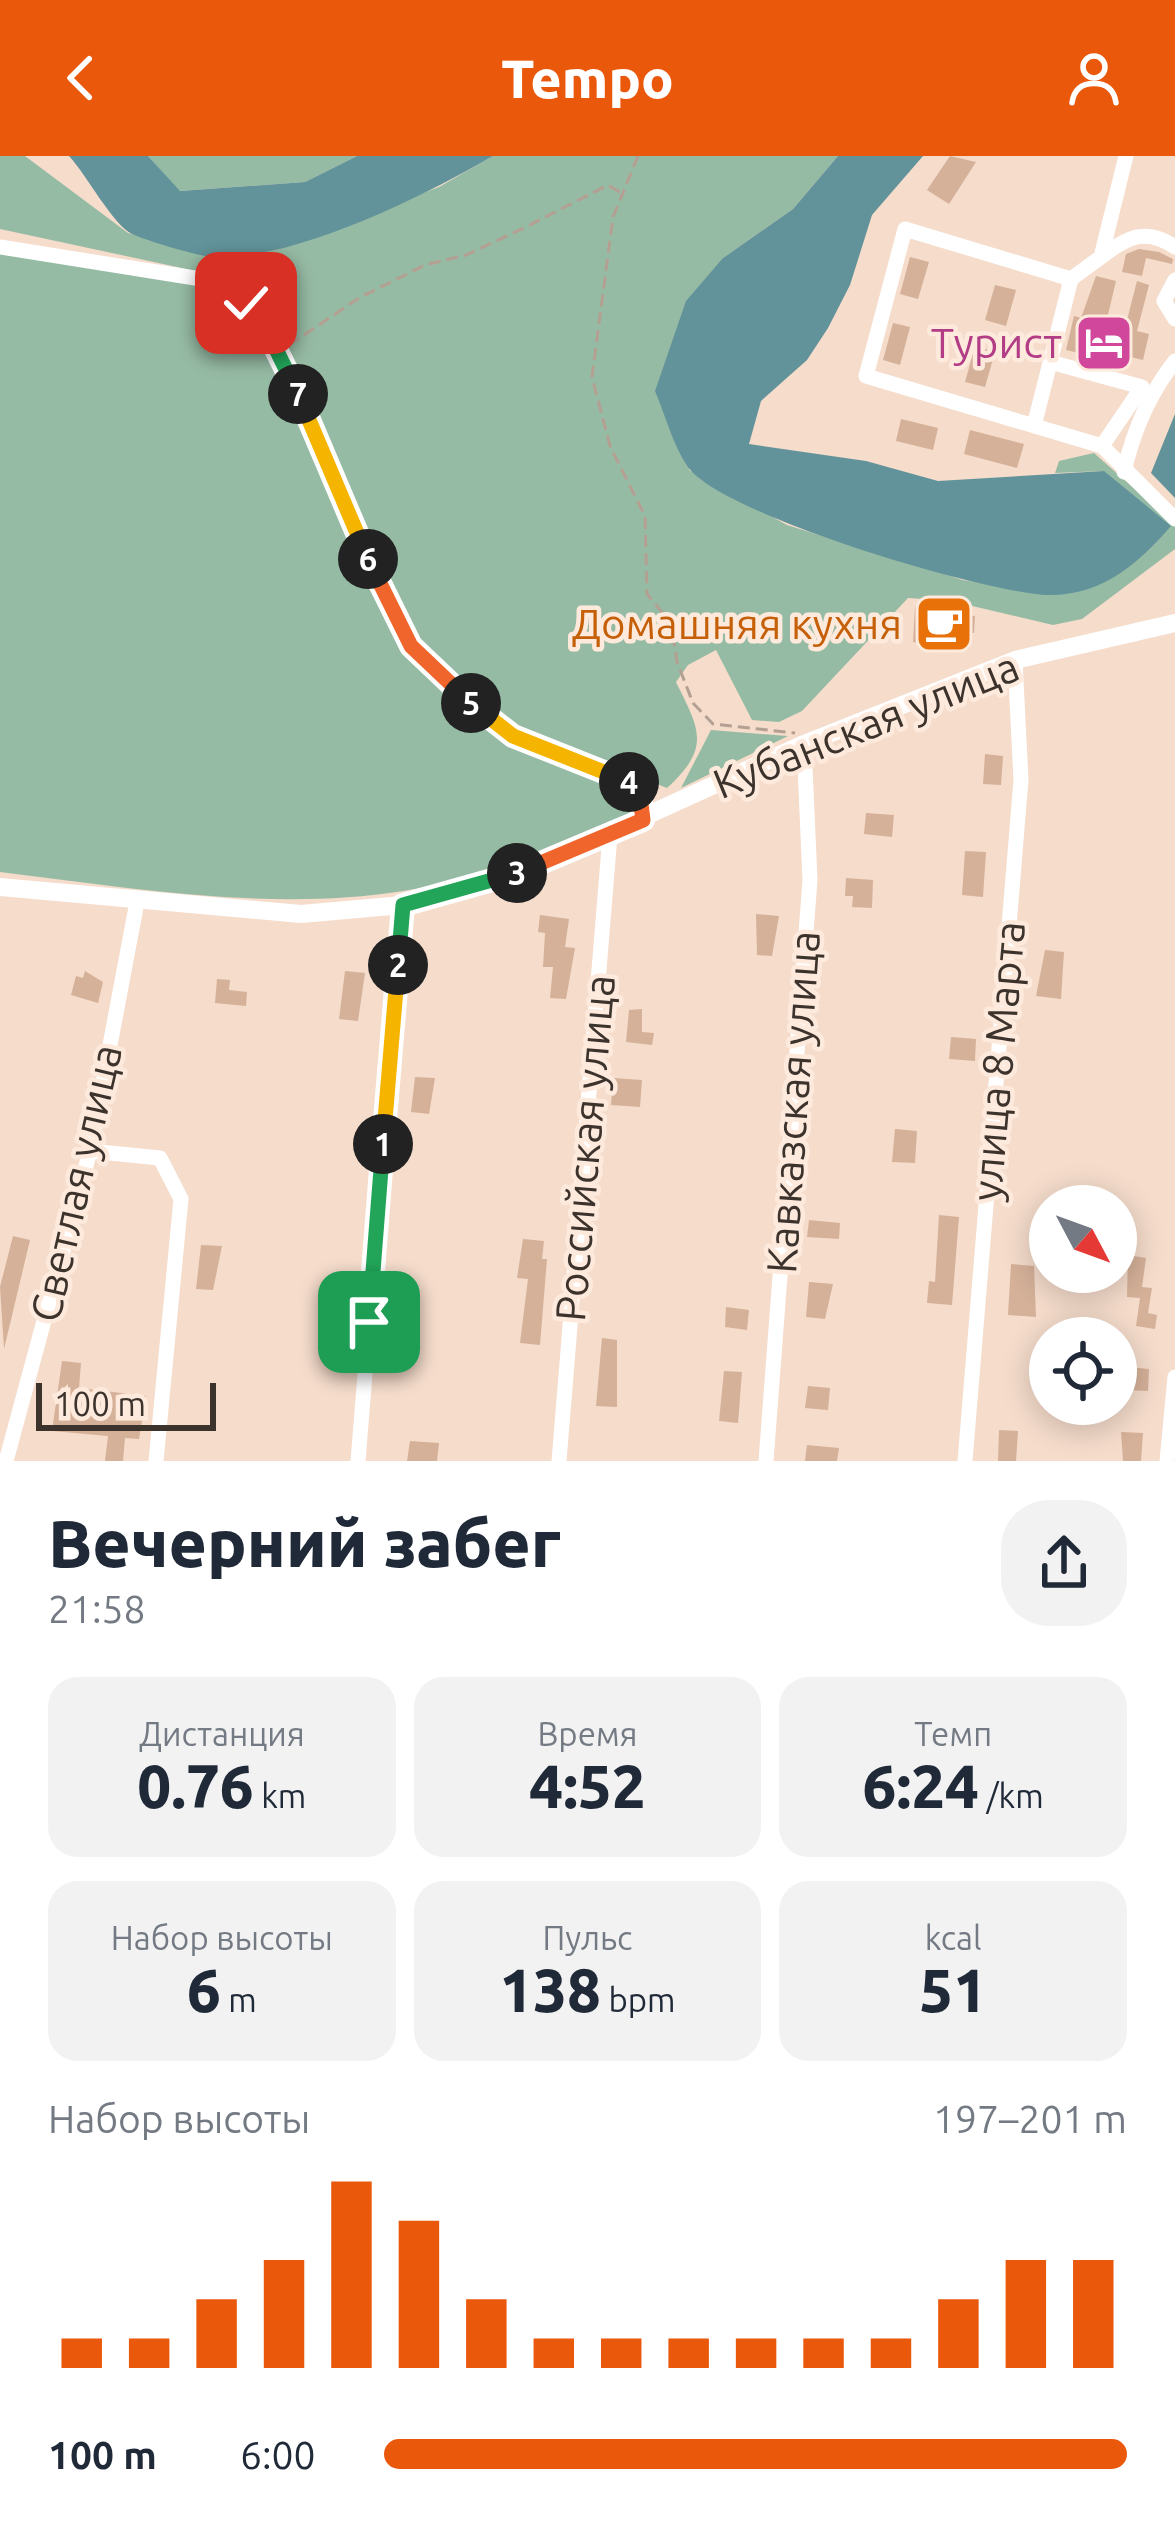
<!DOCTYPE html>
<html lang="ru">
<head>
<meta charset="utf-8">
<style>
	body { margin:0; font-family:Ubuntu,sans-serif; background:#f2f2f3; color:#1f2937; height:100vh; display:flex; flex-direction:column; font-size:45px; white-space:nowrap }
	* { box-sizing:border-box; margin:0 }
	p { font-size:39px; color:#747a83 }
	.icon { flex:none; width:66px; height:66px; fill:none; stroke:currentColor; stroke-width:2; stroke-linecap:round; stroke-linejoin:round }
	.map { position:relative; height:1305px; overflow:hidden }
	.drawer { display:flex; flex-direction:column; background:#fff; flex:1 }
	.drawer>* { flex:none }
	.needle { width:78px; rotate:131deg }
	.buttons { position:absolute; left:1029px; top:1029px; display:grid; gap:24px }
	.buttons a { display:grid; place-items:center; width:108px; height:108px; border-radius:50%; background:#fff; box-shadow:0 6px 30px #0003; font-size:60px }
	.scale { position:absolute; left:36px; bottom:30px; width:180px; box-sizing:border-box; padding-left:12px; border:6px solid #3d332d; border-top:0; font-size:33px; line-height:42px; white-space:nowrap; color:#3d332d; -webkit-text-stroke:9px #feeadd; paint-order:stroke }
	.pin { position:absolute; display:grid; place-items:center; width:102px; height:102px; color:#fff; margin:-51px; border-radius:24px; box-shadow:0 6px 18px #0006 }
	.km { position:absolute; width:60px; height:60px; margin:-30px; border-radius:50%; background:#222; color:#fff; font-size:33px; line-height:60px; text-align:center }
	.round { display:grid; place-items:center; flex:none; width:126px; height:126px; border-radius:48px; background:#f2f2f3 }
	.summary { display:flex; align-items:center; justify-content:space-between; height:204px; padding:0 48px }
	h1 { font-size:66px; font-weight:800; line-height:90px }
	.figures { display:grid; grid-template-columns:repeat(3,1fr); gap:18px; height:204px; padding:12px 48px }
	.figures div { display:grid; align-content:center; border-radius:30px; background:#f2f2f3; text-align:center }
	.figures b { font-size:60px; font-weight:800 }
	.figures small { font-size:33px; font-weight:400 }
	.figures p { font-size:33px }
	.chart { height:336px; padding:24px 48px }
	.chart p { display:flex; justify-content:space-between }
	.chart svg { width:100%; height:216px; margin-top:12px; stroke:#ea580c; stroke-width:6 }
	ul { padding:0 48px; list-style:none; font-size:39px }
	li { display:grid; grid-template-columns:192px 144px 1fr; align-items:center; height:90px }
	li i { height:30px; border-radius:15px; background:#ea580c }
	header { display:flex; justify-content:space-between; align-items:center; height:156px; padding:0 48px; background:#ea580c; color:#fff; font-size:54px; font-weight:800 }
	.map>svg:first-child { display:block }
	.green { fill:#96bba4 }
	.water { fill:#62939a }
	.building { fill:#d5b199 }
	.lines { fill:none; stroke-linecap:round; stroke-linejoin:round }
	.path { stroke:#b4a093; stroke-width:3; stroke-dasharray:12 6; stroke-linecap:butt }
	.minor { stroke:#fff; stroke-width:15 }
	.major { stroke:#fff; stroke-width:18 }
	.split-1-casing { stroke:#fff; stroke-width:24 }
	.split-2-casing { stroke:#fff; stroke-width:24 }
	.split-3-casing { stroke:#fff; stroke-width:24 }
	.split-4-casing { stroke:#fff; stroke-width:24 }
	.split-5-casing { stroke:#fff; stroke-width:24 }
	.split-6-casing { stroke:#fff; stroke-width:24 }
	.split-7-casing { stroke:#fff; stroke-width:24 }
	.split-8-casing { stroke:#fff; stroke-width:24 }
	.split-1 { stroke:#22a559; stroke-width:15 }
	.split-2 { stroke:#f5b400; stroke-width:15 }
	.split-3 { stroke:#22a559; stroke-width:15 }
	.split-4 { stroke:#f0652b; stroke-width:15 }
	.split-5 { stroke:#f5b400; stroke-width:15 }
	.split-6 { stroke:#f0652b; stroke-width:15 }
	.split-7 { stroke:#f5b400; stroke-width:15 }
	.split-8 { stroke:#22a559; stroke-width:15 }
	.labels { text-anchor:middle; stroke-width:9; stroke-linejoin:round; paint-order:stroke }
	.hotel-label { font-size:42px; fill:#b23c85; stroke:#feeadd; text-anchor:end }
	.food-label { font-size:42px; fill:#c56008; stroke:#feeadd; text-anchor:end }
	.street-label { font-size:42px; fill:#3d332d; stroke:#feeadd }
</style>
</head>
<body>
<header><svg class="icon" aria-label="back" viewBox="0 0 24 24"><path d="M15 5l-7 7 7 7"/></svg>Tempo<svg class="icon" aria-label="person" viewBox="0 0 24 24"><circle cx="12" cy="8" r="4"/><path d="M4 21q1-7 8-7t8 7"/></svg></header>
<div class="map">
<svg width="1175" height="1305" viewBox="0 0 1175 1305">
	<rect width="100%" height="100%" fill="#f5dccb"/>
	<path class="green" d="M0,0H25L128,77L168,87L391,49L439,31L493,0H838L793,53L723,102L689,314L787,369L963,424L1050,439L1104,315L1055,317L1059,305L1094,297L1175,369V393L1082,463L1053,469L951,445L908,442L802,555L779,566L752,564L716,494L688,509L676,526C699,573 712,591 667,632L508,569L426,495L397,453L289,203L255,147L233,123L0,73Z
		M148,0H357L305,26L179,35Z
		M0,95L222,133C334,225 331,449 455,542C501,576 581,607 634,634L638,655C563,687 484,723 403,735C271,756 132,732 0,716Z
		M711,574L788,580L681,632Z"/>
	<path class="water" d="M69,0H148L180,35L305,26L357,0H493C420,42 305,99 220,102C204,102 147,85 132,78C113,69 86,18 69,0Z
		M838,0H923L872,59L850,129L828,172L807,204L761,245L749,288L866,305L938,325L1104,315L1171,370C1138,408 1102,440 1048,439C985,437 722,359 688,311C673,290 665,258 655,235L686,145L723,102L793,53Z
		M1175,258V342L1151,317Z"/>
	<path class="building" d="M950,0L976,6L949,48L927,34Z
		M1139,93L1159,96L1173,103L1172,108L1146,102L1142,120L1122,116L1126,98Z
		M910,101L929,106L918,143L900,138Z
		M1096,120L1116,125L1106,167L1125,172L1137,125L1149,129L1137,175L1149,178L1143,204L1097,193L1095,201L1066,194L1074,160L1081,162Z
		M995,129L1016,134L1006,170L985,164Z
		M893,167L910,171L900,209L883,204Z
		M975,190L995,196L985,231L965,226Z
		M901,263L938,272L933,294L896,285Z
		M970,274L1024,288L1017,312L964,298Z
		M915,451L975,460L974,477L955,476V484L946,488L913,486Z
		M985,598L1003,600L1001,629L983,628Z
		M866,657L894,659L892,681L864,678Z
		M965,695L986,696L983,741L962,739Z
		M846,722L873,724L872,752L852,751L853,740H845Z
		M756,758L779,760L772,800L757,799Z
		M540,759L569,763L565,791L575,792L566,843L550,842L553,811H543L545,777L538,776Z
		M1045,794L1064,796L1061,843L1036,840Z
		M85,815L103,826L98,847L71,839L76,820L83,822Z
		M345,815L365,817L358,865L339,863Z
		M217,823L230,824L229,834L247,836L246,850L215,847Z
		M642,853V876L654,877L652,889L626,886L629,854Z
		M951,881L976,883L975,905L949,903Z
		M415,921L435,922L429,958L411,956Z
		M613,922L642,924L640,951L611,949Z
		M895,973L917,975L915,1007L892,1006Z
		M939,1059L959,1061L952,1149L927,1147L929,1125L935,1126Z
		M809,1064L840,1067L839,1083L807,1081Z
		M13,1080L30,1084L4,1193L0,1131Z
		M523,1083L544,1085L542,1103H547L540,1189L520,1187L528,1123L517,1122Z
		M201,1089L222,1090L213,1134L196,1133Z
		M1128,1099L1146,1102L1142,1131L1152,1132L1148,1157L1157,1159L1155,1173L1136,1170L1140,1142L1127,1141Z
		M1011,1108L1034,1110L1036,1161L1008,1159Z
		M809,1126L833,1128L825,1163L806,1161Z
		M726,1151L749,1154L747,1174L725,1171Z
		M602,1182L617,1184V1251L596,1250Z
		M62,1205L81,1207L79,1232L146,1240L139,1283L125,1282L123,1305H105L108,1280L52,1275Z
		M1128,1211L1149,1213L1148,1235L1126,1234Z
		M724,1215L742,1216L738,1267L719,1265Z
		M808,1230L830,1232L828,1254L805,1252Z
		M999,1274L1018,1275L1016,1305H998Z
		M1121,1276L1143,1277L1141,1305H1123Z
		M410,1285L439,1287L437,1305H407Z
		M807,1289L839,1292L837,1305H805Z"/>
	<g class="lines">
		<path class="path" d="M638,0L613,61L592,221L610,290L645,360L647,438L671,467L677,506L693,547L713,568L795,577
			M289,189L359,142L425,109L466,99L524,72L608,29L621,37"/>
		<path class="minor" d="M1126,0L1101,101L1071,123L905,73L866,220L1102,290L1175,363
			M0,91L220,126C268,164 288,216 312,272C359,380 401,523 515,581C552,600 595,613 635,628L643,664
			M1101,101C1127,81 1146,71 1175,91
			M1175,124L1164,145L1175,163
			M1050,206L1142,231L1102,290
			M1034,270L1071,123
			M1124,316C1133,276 1149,238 1175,205
			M90,995L160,1002L181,1043L156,1305
			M6,1305L90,995L137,746
			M358,1305L403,749
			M559,1305L610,679
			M766,1305L810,724L804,588
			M965,1305L1021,624L1015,504
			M1167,1305L1175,1221"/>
		<path class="major" d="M0,731L301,758L403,749L529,713L804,588L1015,504L1175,467"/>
	</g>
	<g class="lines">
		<g class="split-1-casing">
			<path id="split-1" d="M369,1166L383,988"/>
		</g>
		<g class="split-2-casing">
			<path id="split-2" d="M383,988L398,809"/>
		</g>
		<g class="split-3-casing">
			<path id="split-3" d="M398,809L403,749L517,717"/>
		</g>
		<g class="split-4-casing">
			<path id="split-4" d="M517,717L643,664L640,640L629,626"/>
		</g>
		<g class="split-5-casing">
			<path id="split-5" d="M471,547L513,580L629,626"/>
		</g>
		<g class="split-6-casing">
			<path id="split-6" d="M368,403L411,490L471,547"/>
		</g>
		<g class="split-7-casing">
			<path id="split-7" d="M298,238L368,403"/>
		</g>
		<g class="split-8-casing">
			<path id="split-8" d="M246,147L271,183L298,238"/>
		</g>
		<use href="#split-1" class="split-1"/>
		<use href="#split-2" class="split-2"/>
		<use href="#split-3" class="split-3"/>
		<use href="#split-4" class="split-4"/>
		<use href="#split-5" class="split-5"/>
		<use href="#split-6" class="split-6"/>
		<use href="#split-7" class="split-7"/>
		<use href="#split-8" class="split-8"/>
	</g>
	<defs>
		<g id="hotel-square" transform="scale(3)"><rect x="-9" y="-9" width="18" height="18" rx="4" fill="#d1479c" stroke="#feeadd"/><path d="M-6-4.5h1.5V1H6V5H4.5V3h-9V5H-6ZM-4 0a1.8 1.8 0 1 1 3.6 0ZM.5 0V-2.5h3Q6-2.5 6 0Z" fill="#fff"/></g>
		<g id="cafe-square" transform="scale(3)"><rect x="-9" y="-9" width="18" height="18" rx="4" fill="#e8710a" stroke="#feeadd"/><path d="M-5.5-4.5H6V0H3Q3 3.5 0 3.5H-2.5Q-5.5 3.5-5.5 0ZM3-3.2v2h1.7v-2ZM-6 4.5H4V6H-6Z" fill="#fff"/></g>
	</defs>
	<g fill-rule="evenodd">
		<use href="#hotel-square" x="1104" y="187"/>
		<use href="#cafe-square" x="944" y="468"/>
	</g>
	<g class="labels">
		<g class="hotel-label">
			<text x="1062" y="202">Турист</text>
		</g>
		<g class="food-label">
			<text x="902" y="483">Домашняя кухня</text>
		</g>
		<g class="street-label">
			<text transform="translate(866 569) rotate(-22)" y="15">Кубанская улица</text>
			<text transform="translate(998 905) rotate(-85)" y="15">улица 8 Марта</text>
			<text transform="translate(793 946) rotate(-86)" y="15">Кавказская улица</text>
			<text transform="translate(585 992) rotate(-85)" y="15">Российская улица</text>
			<text transform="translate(76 1027) rotate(-77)" y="15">Светлая улица</text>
		</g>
	</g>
</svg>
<div class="buttons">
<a><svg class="needle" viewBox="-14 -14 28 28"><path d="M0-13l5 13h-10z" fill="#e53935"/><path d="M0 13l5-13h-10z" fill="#747a83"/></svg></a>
<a><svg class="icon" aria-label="locate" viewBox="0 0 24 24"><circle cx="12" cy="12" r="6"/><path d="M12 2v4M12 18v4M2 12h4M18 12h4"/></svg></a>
</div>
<div class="scale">100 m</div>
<div class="pin" style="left:369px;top:1166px;background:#1e9e55"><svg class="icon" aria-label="arrive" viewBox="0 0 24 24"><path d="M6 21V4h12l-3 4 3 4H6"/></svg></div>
<div class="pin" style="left:246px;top:147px;background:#d93025"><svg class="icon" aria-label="check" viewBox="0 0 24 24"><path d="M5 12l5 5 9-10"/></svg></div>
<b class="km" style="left:383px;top:988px">1</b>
<b class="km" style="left:398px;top:809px">2</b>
<b class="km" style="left:517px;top:717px">3</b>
<b class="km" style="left:629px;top:626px">4</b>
<b class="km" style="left:471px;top:547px">5</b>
<b class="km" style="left:368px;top:403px">6</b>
<b class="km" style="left:298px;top:238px">7</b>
</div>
<section class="drawer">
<div class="summary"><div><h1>Вечерний забег</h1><p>21:58</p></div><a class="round"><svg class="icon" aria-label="share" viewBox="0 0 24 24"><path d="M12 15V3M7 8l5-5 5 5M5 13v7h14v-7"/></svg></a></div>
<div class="figures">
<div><p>Дистанция</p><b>0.76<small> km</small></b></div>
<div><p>Время</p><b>4:52</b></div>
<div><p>Темп</p><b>6:24<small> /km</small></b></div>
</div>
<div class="figures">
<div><p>Набор высоты</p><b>6<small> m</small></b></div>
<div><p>Пульс</p><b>138<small> bpm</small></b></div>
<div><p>kcal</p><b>51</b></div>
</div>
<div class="chart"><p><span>Набор высоты</span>197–201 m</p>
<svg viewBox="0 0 160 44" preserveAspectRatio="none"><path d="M5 44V38M15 44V38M25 44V30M35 44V22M45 44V6M55 44V14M65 44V30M75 44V38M85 44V38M95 44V38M105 44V38M115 44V38M125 44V38M135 44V30M145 44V22M155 44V22"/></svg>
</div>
<ul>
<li><b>100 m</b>6:00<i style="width:100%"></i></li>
</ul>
</section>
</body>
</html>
